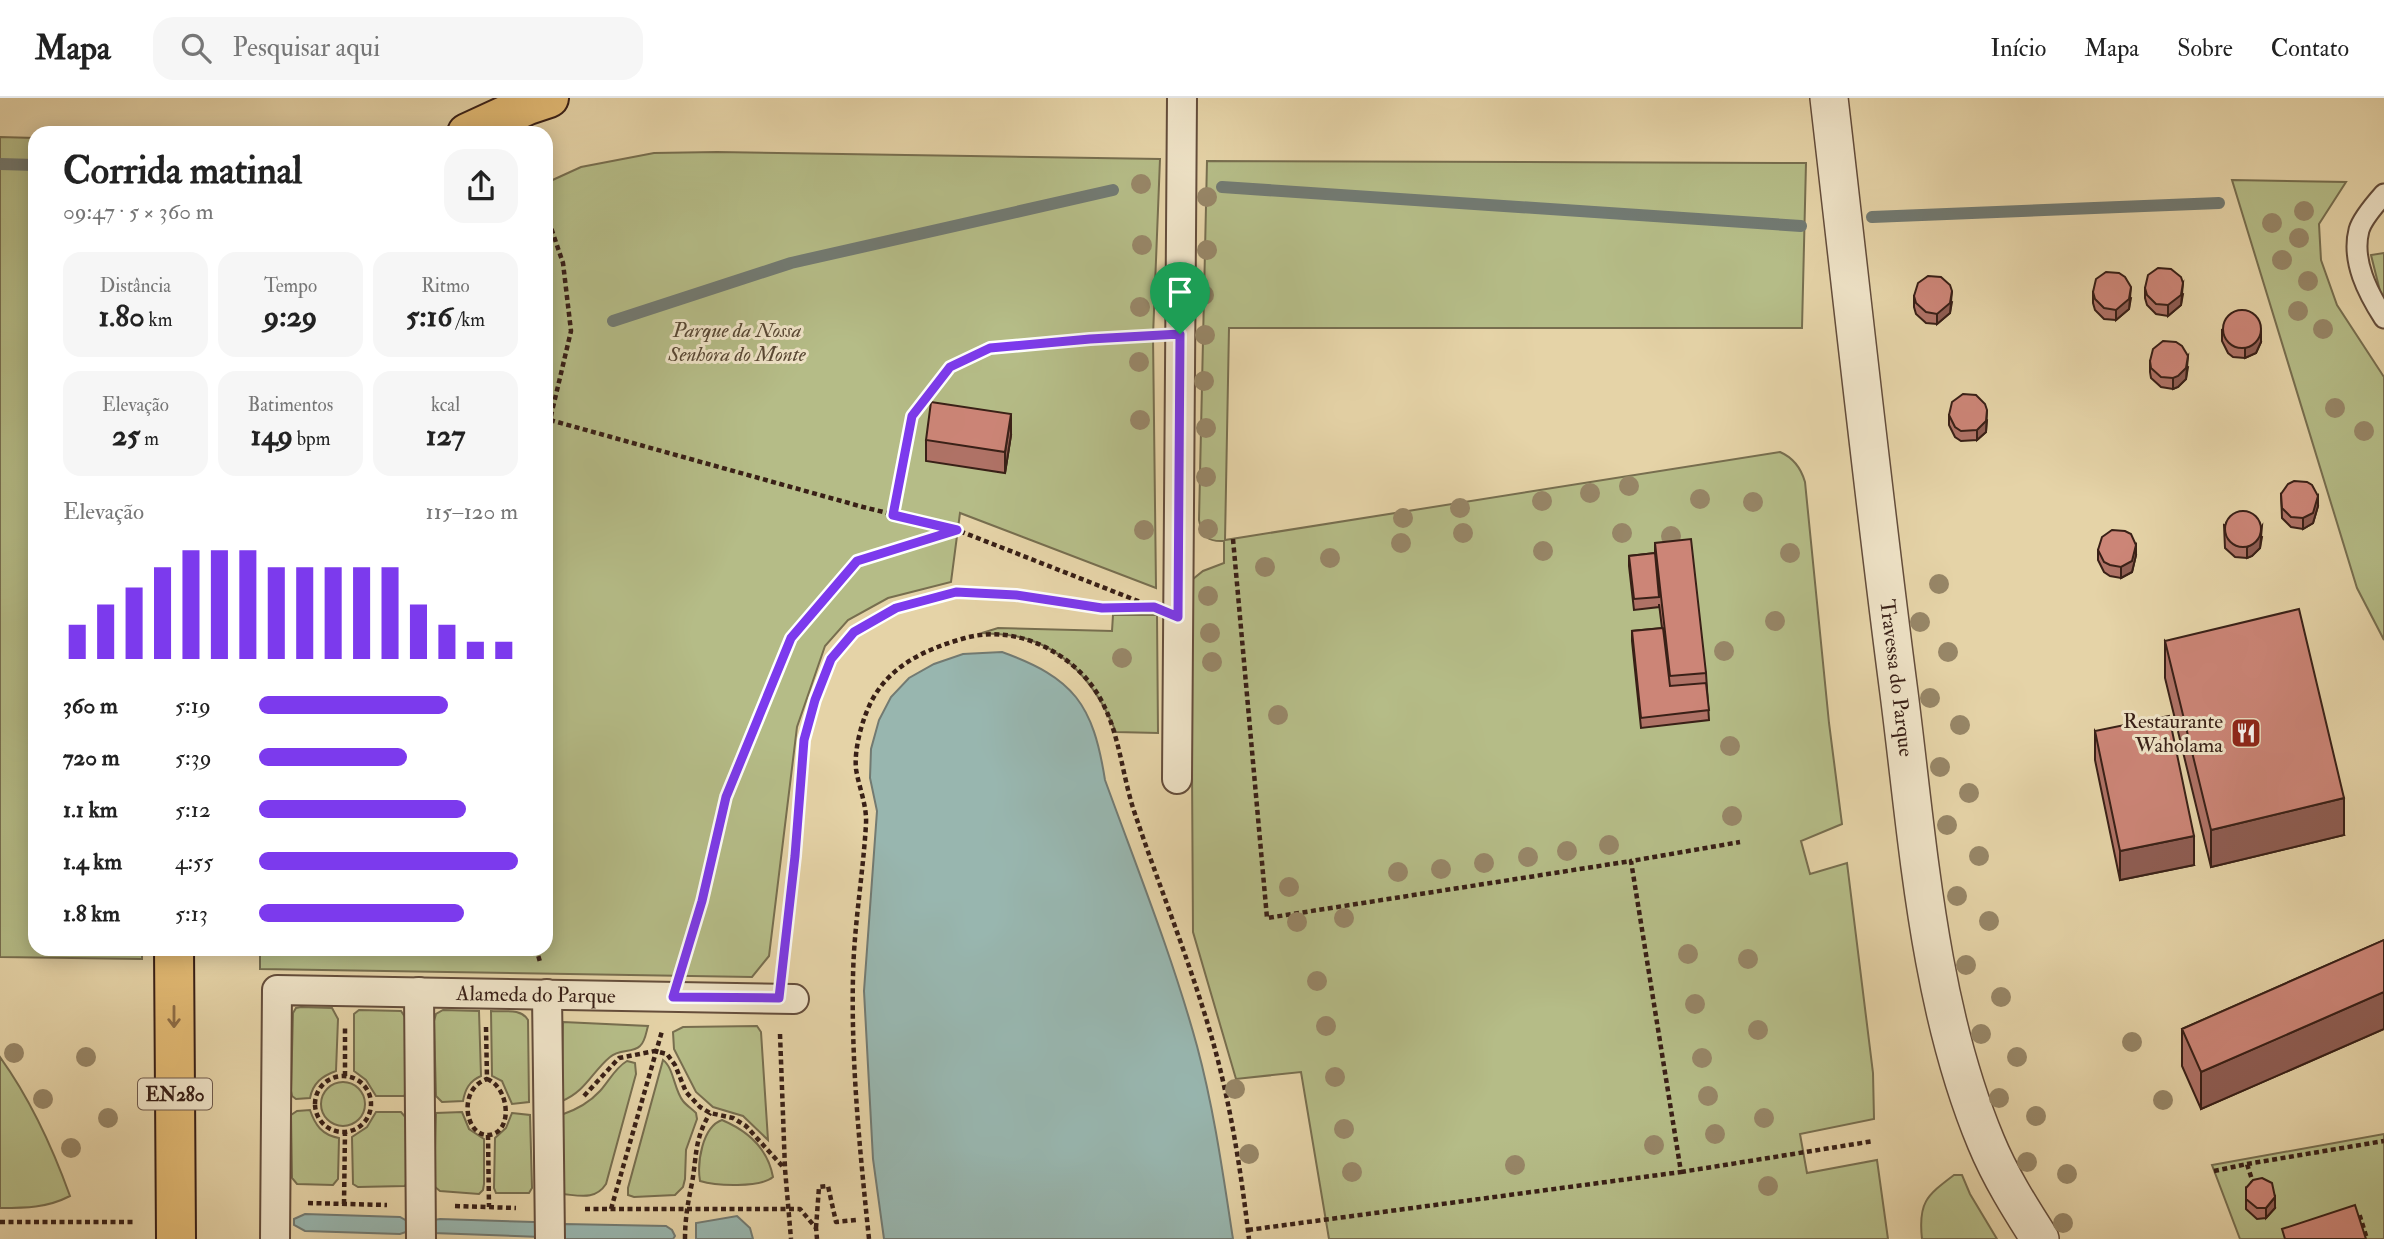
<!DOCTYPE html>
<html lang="pt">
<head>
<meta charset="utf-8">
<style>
	body { margin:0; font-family:"IM FELL Double Pica",serif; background:#f6f6f6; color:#222; height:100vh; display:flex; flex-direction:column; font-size:26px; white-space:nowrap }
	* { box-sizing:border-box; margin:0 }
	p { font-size:23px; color:#767676 }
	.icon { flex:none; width:38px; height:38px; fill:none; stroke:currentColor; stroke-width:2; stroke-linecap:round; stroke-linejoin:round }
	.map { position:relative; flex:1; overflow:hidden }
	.sheet { position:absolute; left:28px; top:28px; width:525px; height:830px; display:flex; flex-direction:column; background:#fff; border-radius:21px; box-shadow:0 4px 18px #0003 }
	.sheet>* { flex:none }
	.pin { position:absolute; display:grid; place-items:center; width:60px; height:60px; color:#fff; margin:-72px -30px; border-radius:50% 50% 50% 0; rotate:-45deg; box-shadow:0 0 7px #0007 }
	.pin .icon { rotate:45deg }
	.round { display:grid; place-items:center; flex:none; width:74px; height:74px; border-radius:21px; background:#f6f6f6 }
	.summary { display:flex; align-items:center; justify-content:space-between; height:119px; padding:0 35px }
	h1 { font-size:38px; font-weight:700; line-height:52px }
	.stats { display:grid; grid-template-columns:repeat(3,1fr); gap:10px; height:119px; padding:7px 35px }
	.stats div { display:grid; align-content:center; border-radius:18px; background:#f6f6f6; text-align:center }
	.stats b { font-size:30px; font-weight:700 }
	.stats small { font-size:19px; font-weight:400 }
	.stats p { font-size:19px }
	.chart { height:196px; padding:14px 35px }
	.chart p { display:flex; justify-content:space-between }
	.chart svg { width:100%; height:126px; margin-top:7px; stroke:#7c3aed; stroke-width:6 }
	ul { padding:0 35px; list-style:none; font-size:23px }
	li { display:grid; grid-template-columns:112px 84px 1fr; align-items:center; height:52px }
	li i { height:18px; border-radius:9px; background:#7c3aed }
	header { display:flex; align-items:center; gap:42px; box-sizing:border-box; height:98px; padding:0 35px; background:#fff; border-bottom:2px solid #e0e0e0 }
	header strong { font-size:33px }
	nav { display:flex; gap:38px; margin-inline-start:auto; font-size:24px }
	.search { width:490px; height:63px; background:#f6f6f6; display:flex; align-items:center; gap:18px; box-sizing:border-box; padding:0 24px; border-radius:21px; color:#767676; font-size:26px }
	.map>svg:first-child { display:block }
	.green { fill:#b5bc87; stroke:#776e4f; stroke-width:2 }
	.water { fill:#98b6af; stroke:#727a72; stroke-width:2 }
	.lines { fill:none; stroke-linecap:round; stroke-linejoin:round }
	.stream { stroke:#727a72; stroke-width:12 }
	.service-casing { stroke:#644d3b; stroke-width:23 }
	.pedestrian-casing { stroke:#644d3b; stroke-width:32 }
	.minor-casing { stroke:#644d3b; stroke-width:40 }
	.primary-casing { stroke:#392017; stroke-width:42 }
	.path { stroke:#392017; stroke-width:4.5; stroke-dasharray:5 3.5; stroke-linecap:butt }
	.service { stroke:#eee2c6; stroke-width:19 }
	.pedestrian { stroke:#eee2c6; stroke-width:28 }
	.minor { stroke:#eee2c6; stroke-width:37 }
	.primary { stroke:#e2ba74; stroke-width:38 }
	.tree { fill:#978667 }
	.wall { fill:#af7266; stroke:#392017; stroke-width:2 }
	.shaded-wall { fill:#8f5d53; stroke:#392017; stroke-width:2 }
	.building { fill:#cc8577; stroke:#392017; stroke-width:2 }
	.oneway { stroke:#8e6d46 }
	.route-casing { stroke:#fff; stroke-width:14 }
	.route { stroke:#7c3aed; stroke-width:9 }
	.labels { text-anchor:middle; stroke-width:6; stroke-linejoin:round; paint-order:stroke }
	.shield { fill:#eee2c6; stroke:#6f5a4c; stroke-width:2 }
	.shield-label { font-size:19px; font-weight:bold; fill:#392017 }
	.park-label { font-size:21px; font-style:italic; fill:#584733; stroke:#eee2c6 }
	.street-label { font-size:21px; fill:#392017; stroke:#eee2c6 }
	.poi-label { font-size:21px; fill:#392017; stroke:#eee2c6; text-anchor:end }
</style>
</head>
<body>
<header>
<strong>Mapa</strong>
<div class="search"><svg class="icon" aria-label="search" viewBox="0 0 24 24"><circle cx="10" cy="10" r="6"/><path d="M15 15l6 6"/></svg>Pesquisar aqui</div>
<nav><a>Início</a><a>Mapa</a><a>Sobre</a><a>Contato</a></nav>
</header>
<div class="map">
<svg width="2384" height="1141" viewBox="0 0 2384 1141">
	<rect width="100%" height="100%" fill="#e5d3a7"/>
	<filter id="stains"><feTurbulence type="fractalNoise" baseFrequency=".00286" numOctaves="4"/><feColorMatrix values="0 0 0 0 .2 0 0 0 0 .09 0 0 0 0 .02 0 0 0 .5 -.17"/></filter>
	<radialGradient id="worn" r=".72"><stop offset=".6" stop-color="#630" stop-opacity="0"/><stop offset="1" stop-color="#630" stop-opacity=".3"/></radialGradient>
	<path class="green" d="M0,39L35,40V850L142,851V861L0,859Z
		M717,54L1160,61L1153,238L1156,490L960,415L951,484L888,500L848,522L825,548L797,629L769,858L752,879L260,871V851L546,850V85L581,69L654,55Z
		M1207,63L1806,65L1802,230H1229L1225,442L1780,354C1794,360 1801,370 1805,384L1829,625L1842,726L1801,743L1810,776L1847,765L1873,975L1874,1021L1800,1036L1807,1075L1877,1062L1888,1141H1329L1301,974L1236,981L1193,834L1191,506L1193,481L1203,473L1224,465V443C1207,444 1202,438 1199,422Z
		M2232,82L2346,84L2319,126L2321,162L2337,207L2384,279V542L2357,490Z
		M2384,155V201L2381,197L2371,157Z
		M1113,517H1157L1158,635L1116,634C1098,591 1068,551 1020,539C1008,536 994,536 982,535L998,530L1112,533Z
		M301,909L332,910L338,921L336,973C322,978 313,985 310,1000L296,1001L292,998L291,993L293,915L296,910Z
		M359,912L401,913L405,919L406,995L404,998H376L366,982L354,973V916Z
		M443,912L479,913L481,978C469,983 465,992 463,1003L442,1004L436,998L434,923L436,916Z
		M491,913C504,914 521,910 528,922L529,1004L512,1006L502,983L492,978Z
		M563,924L648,928C646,935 645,944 640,948C633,955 619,951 610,959C592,974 585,994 562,1003Z
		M757,928L761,934L768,1042L743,1018L713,1009L696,994L674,951L673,934L683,929Z
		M0,959C31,1002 52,1048 70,1098C47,1110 25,1110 0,1110Z
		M663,962C674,970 674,992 683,1003C687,1008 692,1011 696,1015L697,1021L686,1052L685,1081L683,1089L675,1097L634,1099L628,1097V1090Z
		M627,963L635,965L636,976L606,1086C595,1103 578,1097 561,1096V1017C576,1012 589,1005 600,993C609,983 615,970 627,963Z
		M321 1006a22 22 0 1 1 44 0a22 22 0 1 1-44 0Z
		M310,1012C315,1027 322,1037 339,1040L338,1081L333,1087L297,1086L292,1080L291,1017L297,1013Z
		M376,1014H401L407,1021V1084L405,1088L358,1089L353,1086L352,1039L367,1029Z
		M462,1014L469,1031L484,1041V1086L483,1092L479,1096L440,1093L435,1089L434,1084L436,1015Z
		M512,1015L530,1017L532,1090L529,1095H496L494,1090L495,1040L506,1030Z
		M722,1022C748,1033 768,1051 773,1079C760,1090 716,1088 700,1083C697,1065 702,1029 722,1022Z
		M2384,1036V1141H2240L2212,1067Z
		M1954,1077H1962L1970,1096L1997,1141H1922C1918,1105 1926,1098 1954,1077Z"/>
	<path class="water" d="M1002,554C1074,580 1093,606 1105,682C1137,770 1172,857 1197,948C1214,1011 1223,1076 1233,1141H884L873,1061L864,893L877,713L870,680L871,651L879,622L891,599L909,580L934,566L963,556Z
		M305,1116L400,1119L407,1123L409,1128L406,1134L400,1136L305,1133L294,1127V1121Z
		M737,1118L750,1130L753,1141H696V1125Z
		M440,1121L534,1124L541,1127V1139L433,1135V1122Z
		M564,1126L666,1128L672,1132L675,1138L673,1141H565L560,1136V1130Z"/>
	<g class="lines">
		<path class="stream" d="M0,66L35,67
			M1222,89L1801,128
			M1872,119L2219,105
			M613,223L791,165L1113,92"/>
		<g class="service-casing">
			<path id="service" d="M2384,96C2376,105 2362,121 2359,132C2351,163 2368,195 2384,220"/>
		</g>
		<g class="pedestrian-casing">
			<g id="pedestrian">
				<path d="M1177,681L1182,0"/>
				<path d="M419,894L421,1141"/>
				<path d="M547,896L550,1141"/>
				<path id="s1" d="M275,1141L277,892L794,901"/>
			</g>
		</g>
		<g class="minor-casing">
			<g id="minor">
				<path id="s2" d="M1829,0C1852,198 1873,397 1899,595C1918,743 1928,905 1986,1044C2000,1078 2020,1110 2040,1141"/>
			</g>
		</g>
		<g class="primary-casing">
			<path id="primary" d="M467,35L528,7L549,0
				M174,850L176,1141"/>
		</g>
		<path class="path" d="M546,115L563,165L571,233L550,322L546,325
			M550,322L863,409L957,432L1143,505
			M893,417L912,318L950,269L990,250L1148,238
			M1233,441L1267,820L1631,763
			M536,850L540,864
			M684,865L702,803L726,699L791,540L857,463L957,432
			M783,867L795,758L804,642L815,602L831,561L854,534L896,510L956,494L1016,497L1102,510L1146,509
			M486,929L487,981
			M780,936L785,1071L791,1141
			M315 1006a28 28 0 1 1 56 0a28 28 0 1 1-56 0Z
			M345,978V927
			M487,981C509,989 514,1034 489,1037C465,1039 457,991 487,981Z
			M584,998L619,960L655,953L667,956L675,967L686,994L700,1009L710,1015L733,1020L746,1028L784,1070
			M488,1037L489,1109
			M2247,1066L2384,1043
			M2214,1073L2247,1066L2254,1088
			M1681,1074L1874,1043
			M308,1105L387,1107
			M344,1106L345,1034
			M455,1108L516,1110
			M585,1111H800L816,1130L817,1141
			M611,1111L662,933
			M2353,1117L2359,1115L2367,1141
			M0,1124H136
			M816,1130L819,1089L828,1088L836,1124L856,1122
			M1248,1132L1681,1074L1631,763L1740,744
			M685,1141C685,1121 688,1104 692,1085C697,1057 694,1042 710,1015
			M869,1141C860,1054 851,966 853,878C854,827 863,777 866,726C867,707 859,690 856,671C854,651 862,622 871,604C890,567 926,551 965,540C1008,528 1054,546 1084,578C1119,616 1119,667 1134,713C1159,788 1189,861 1211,937C1230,1002 1241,1073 1249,1141"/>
		<use href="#service" class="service"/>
		<use href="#pedestrian" class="pedestrian"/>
		<use href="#minor" class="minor"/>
		<use href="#primary" class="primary"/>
	</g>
	<g class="tree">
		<circle cx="1141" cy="86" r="10"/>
		<circle cx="1207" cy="99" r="10"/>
		<circle cx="2304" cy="113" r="10"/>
		<circle cx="2272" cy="125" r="10"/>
		<circle cx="2299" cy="140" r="10"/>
		<circle cx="1142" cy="147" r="10"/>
		<circle cx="1207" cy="152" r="10"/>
		<circle cx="2282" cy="162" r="10"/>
		<circle cx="2308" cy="183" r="10"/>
		<circle cx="1204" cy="197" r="10"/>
		<circle cx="1140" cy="209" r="10"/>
		<circle cx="2298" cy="213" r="10"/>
		<circle cx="2323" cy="231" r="10"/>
		<circle cx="1205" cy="237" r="10"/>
		<circle cx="1139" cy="264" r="10"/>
		<circle cx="1204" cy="283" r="10"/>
		<circle cx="2335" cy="310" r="10"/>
		<circle cx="1140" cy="322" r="10"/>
		<circle cx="1206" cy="330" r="10"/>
		<circle cx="2364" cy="333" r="10"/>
		<circle cx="1206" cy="379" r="10"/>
		<circle cx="1629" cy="388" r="10"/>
		<circle cx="1590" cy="395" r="10"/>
		<circle cx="1700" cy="401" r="10"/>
		<circle cx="1542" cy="403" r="10"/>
		<circle cx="1753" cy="404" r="10"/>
		<circle cx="1460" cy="410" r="10"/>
		<circle cx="1403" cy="420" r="10"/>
		<circle cx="1208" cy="431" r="10"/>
		<circle cx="1144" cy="432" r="10"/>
		<circle cx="1463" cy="435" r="10"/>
		<circle cx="1622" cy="435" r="10"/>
		<circle cx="1671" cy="438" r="10"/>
		<circle cx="1401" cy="445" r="10"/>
		<circle cx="1543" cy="453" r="10"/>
		<circle cx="1790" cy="455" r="10"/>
		<circle cx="1330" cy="460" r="10"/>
		<circle cx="1265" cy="469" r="10"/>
		<circle cx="1939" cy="486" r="10"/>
		<circle cx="1208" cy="498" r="10"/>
		<circle cx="1775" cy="523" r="10"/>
		<circle cx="1920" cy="524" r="10"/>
		<circle cx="1210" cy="535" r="10"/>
		<circle cx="1724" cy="553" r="10"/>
		<circle cx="1948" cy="554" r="10"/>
		<circle cx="1122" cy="560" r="10"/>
		<circle cx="1212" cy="564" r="10"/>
		<circle cx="1930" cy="600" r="10"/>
		<circle cx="1278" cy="617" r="10"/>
		<circle cx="1960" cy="627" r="10"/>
		<circle cx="1730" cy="648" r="10"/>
		<circle cx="1940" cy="669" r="10"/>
		<circle cx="1969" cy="695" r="10"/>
		<circle cx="1732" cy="718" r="10"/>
		<circle cx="1947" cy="727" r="10"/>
		<circle cx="1609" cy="747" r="10"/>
		<circle cx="1567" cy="753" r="10"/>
		<circle cx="1979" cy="758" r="10"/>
		<circle cx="1528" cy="759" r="10"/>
		<circle cx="1484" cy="765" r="10"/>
		<circle cx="1441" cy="771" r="10"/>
		<circle cx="1398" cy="774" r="10"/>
		<circle cx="1289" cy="789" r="10"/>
		<circle cx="1957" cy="798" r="10"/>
		<circle cx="1344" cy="820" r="10"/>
		<circle cx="1989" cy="823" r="10"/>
		<circle cx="1297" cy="824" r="10"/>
		<circle cx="1688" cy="856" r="10"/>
		<circle cx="1748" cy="861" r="10"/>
		<circle cx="1966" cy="867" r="10"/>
		<circle cx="1317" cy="883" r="10"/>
		<circle cx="2001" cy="899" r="10"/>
		<circle cx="1695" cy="906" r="10"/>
		<circle cx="1326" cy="928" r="10"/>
		<circle cx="1758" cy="932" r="10"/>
		<circle cx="1981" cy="936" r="10"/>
		<circle cx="2132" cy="944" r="10"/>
		<circle cx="14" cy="955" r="10"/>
		<circle cx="86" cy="959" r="10"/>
		<circle cx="2017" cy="959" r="10"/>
		<circle cx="1702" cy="960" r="10"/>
		<circle cx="1335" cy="979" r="10"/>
		<circle cx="1235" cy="991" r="10"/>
		<circle cx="1708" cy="998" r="10"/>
		<circle cx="1999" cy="1000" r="10"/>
		<circle cx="43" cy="1001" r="10"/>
		<circle cx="2163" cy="1002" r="10"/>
		<circle cx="2036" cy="1018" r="10"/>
		<circle cx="108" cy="1020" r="10"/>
		<circle cx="1764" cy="1020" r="10"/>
		<circle cx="1344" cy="1031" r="10"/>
		<circle cx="1715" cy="1036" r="10"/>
		<circle cx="1654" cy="1047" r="10"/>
		<circle cx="71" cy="1050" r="10"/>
		<circle cx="1249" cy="1056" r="10"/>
		<circle cx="2027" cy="1064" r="10"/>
		<circle cx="1515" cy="1067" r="10"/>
		<circle cx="1352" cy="1074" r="10"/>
		<circle cx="2067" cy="1076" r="10"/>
		<circle cx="1768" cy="1088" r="10"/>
		<circle cx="2063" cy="1125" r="10"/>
	</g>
	<path class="wall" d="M2145,190L2183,196L2181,207L2168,218L2156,216L2147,207L2145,200Z
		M2093,194L2131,200L2129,211L2116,222L2104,221L2095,212L2093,205Z
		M1914,198L1952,204L1950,215L1937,226L1926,225L1916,216L1914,209Z
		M2222,232L2261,244L2256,255L2245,260L2233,259L2228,255L2222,243Z
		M2150,263L2188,269L2186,281L2178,289L2173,291L2161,289L2151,280L2150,274Z
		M1949,317L1987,322L1986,334L1977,342L1961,343L1955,339L1949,327Z
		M1011,337L1005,375L926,363V342Z
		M2281,396L2318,408L2313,425L2303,431L2291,429L2282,420Z
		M2224,427L2262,439L2260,450L2252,458L2247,460L2235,459L2225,450Z
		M1655,445L1706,575L1709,622L1641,630L1632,543V533L1662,530L1659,506V509L1634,512L1629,468V458L1655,455Z
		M2098,452L2136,457L2132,474L2121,480L2110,478L2104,474L2098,462Z
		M2165,543L2344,737L2211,769L2165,580Z
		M2095,633L2194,767L2120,782L2095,662Z
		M2384,842V931L2201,1011L2182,968V931Z
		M2246,1090L2275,1110L2266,1120L2257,1121L2246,1111Z"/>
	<path class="shaded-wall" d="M2183,185L2181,207L2168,218V207Z
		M2131,189L2129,211L2116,222V212Z
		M1952,193L1950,215L1937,226V216Z
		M2261,234V244L2256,255L2245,260V250Z
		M2188,258L2186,281L2178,289L2173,291V280Z
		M1987,312L1986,334L1977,342V332Z
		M1011,316V337L1005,375V354Z
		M2318,398V408L2313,425L2303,431V420Z
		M2262,428L2260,450L2252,458L2247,460V450Z
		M2136,447V457L2132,474L2121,480V469Z
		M2344,700V737L2211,769V732Z
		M2194,738V767L2120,782V753Z
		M2384,894V931L2201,1011V974Z
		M2275,1099V1110L2266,1120V1110Z"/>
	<path class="building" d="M2158,170L2171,171L2181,179L2183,185L2181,197L2168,207L2156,206L2147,197L2145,190L2148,177Z
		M2106,174L2119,175L2125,179L2131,189L2129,201L2116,212L2104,210L2095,201L2093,194L2096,181Z
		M1928,178L1941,179L1950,187L1952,193L1950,205L1937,216L1926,214L1916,205L1914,198L1918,185Z
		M2223 231a19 19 0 1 1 38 0a19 19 0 1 1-38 0Z
		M2163,243L2176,244L2182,248L2188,258L2186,270L2178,278L2173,280L2161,279L2151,270L2150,263L2153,251Z
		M1963,296L1976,297L1985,306L1987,312L1986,323L1977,332L1961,333L1955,329L1949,317L1952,304Z
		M931,304L1011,316L1005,354L926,342Z
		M2294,383L2307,384L2312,387L2318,398L2313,415L2303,420L2291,419L2282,410L2281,396L2288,386Z
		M2225 431a18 18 0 1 1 36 0a18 18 0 1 1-36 0Z
		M2112,432L2125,433L2131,436L2136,447L2132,463L2121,469L2110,467L2104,464L2098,452L2102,439Z
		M1691,441L1706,575L1670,578L1655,445Z
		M1655,455L1659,499L1634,501L1629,458Z
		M2299,511L2344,700L2211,732L2165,543Z
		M1663,530L1670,588L1706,585L1709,612L1641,620L1632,533Z
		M2169,618L2194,738L2120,753L2095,633Z
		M2384,842V894L2201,974L2182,931Z
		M2262,1080L2272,1085L2275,1099L2266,1110H2257L2246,1101V1090L2253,1082Z
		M2355,1107L2366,1141H2285L2282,1131Z"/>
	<defs><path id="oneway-shaft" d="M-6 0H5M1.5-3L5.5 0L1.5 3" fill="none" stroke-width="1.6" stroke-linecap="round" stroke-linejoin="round" transform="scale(1.75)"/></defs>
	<use class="oneway" href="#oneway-shaft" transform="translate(174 919) rotate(90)"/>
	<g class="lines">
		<g class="route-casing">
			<path id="route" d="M1180,236L1178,519L1154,509L1102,510L1016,497L956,494L896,510L854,534L831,561L815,602L804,642L795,758L779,900L673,899L702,803L726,699L791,540L857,463L957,432L893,417L912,318L950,269L990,250L1090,241Z"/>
		</g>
		<use href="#route" class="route"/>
	</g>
	<defs>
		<g id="restaurant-square" transform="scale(1.575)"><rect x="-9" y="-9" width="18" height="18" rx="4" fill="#8f2418" stroke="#eee2c6"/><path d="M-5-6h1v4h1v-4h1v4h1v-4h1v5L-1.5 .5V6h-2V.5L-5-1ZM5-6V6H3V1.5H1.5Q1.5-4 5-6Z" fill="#fff"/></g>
	</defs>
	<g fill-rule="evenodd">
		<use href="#restaurant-square" x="2246" y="635"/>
	</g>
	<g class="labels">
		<rect class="shield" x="138" y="980.5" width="74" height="31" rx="5"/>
		<g class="shield-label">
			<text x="175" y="1003">EN280</text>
		</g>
		<g class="park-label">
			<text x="737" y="239">Parque da Nossa<tspan x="737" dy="24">Senhora do Monte</tspan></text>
		</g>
		<g class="street-label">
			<text dy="7" stroke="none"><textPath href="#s2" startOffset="584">Travessa do Parque</textPath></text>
			<text dy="7" stroke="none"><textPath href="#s1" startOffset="508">Alameda do Parque</textPath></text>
		</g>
		<g class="poi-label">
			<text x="2223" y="630">Restaurante<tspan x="2223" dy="24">Waholama</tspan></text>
		</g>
	</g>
	<rect width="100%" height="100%" filter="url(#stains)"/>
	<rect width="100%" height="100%" fill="url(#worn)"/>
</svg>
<div class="pin" style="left:1180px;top:236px;background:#1e9e55"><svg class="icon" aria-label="arrive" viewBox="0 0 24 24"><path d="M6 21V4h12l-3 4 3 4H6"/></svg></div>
<section class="sheet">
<div class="summary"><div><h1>Corrida matinal</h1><p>09:47 · 5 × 360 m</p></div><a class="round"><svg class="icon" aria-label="share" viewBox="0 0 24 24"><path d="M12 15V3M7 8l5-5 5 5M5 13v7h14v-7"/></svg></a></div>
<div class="stats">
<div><p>Distância</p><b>1.80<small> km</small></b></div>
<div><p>Tempo</p><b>9:29</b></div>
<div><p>Ritmo</p><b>5:16<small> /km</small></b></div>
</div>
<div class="stats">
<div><p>Elevação</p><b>25<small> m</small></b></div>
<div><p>Batimentos</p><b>149<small> bpm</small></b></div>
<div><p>kcal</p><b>127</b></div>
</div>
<div class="chart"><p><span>Elevação</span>115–120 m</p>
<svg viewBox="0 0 160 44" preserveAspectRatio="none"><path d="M5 44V32M15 44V25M25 44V19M35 44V12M45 44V6M55 44V6M65 44V6M75 44V12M85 44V12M95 44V12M105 44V12M115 44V12M125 44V25M135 44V32M145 44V38M155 44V38"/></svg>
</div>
<ul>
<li><b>360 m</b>5:19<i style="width:73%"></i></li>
<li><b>720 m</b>5:39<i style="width:57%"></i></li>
<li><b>1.1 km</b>5:12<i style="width:80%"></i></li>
<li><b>1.4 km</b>4:55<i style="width:100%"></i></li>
<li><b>1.8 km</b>5:13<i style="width:79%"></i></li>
</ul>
</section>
</div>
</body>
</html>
